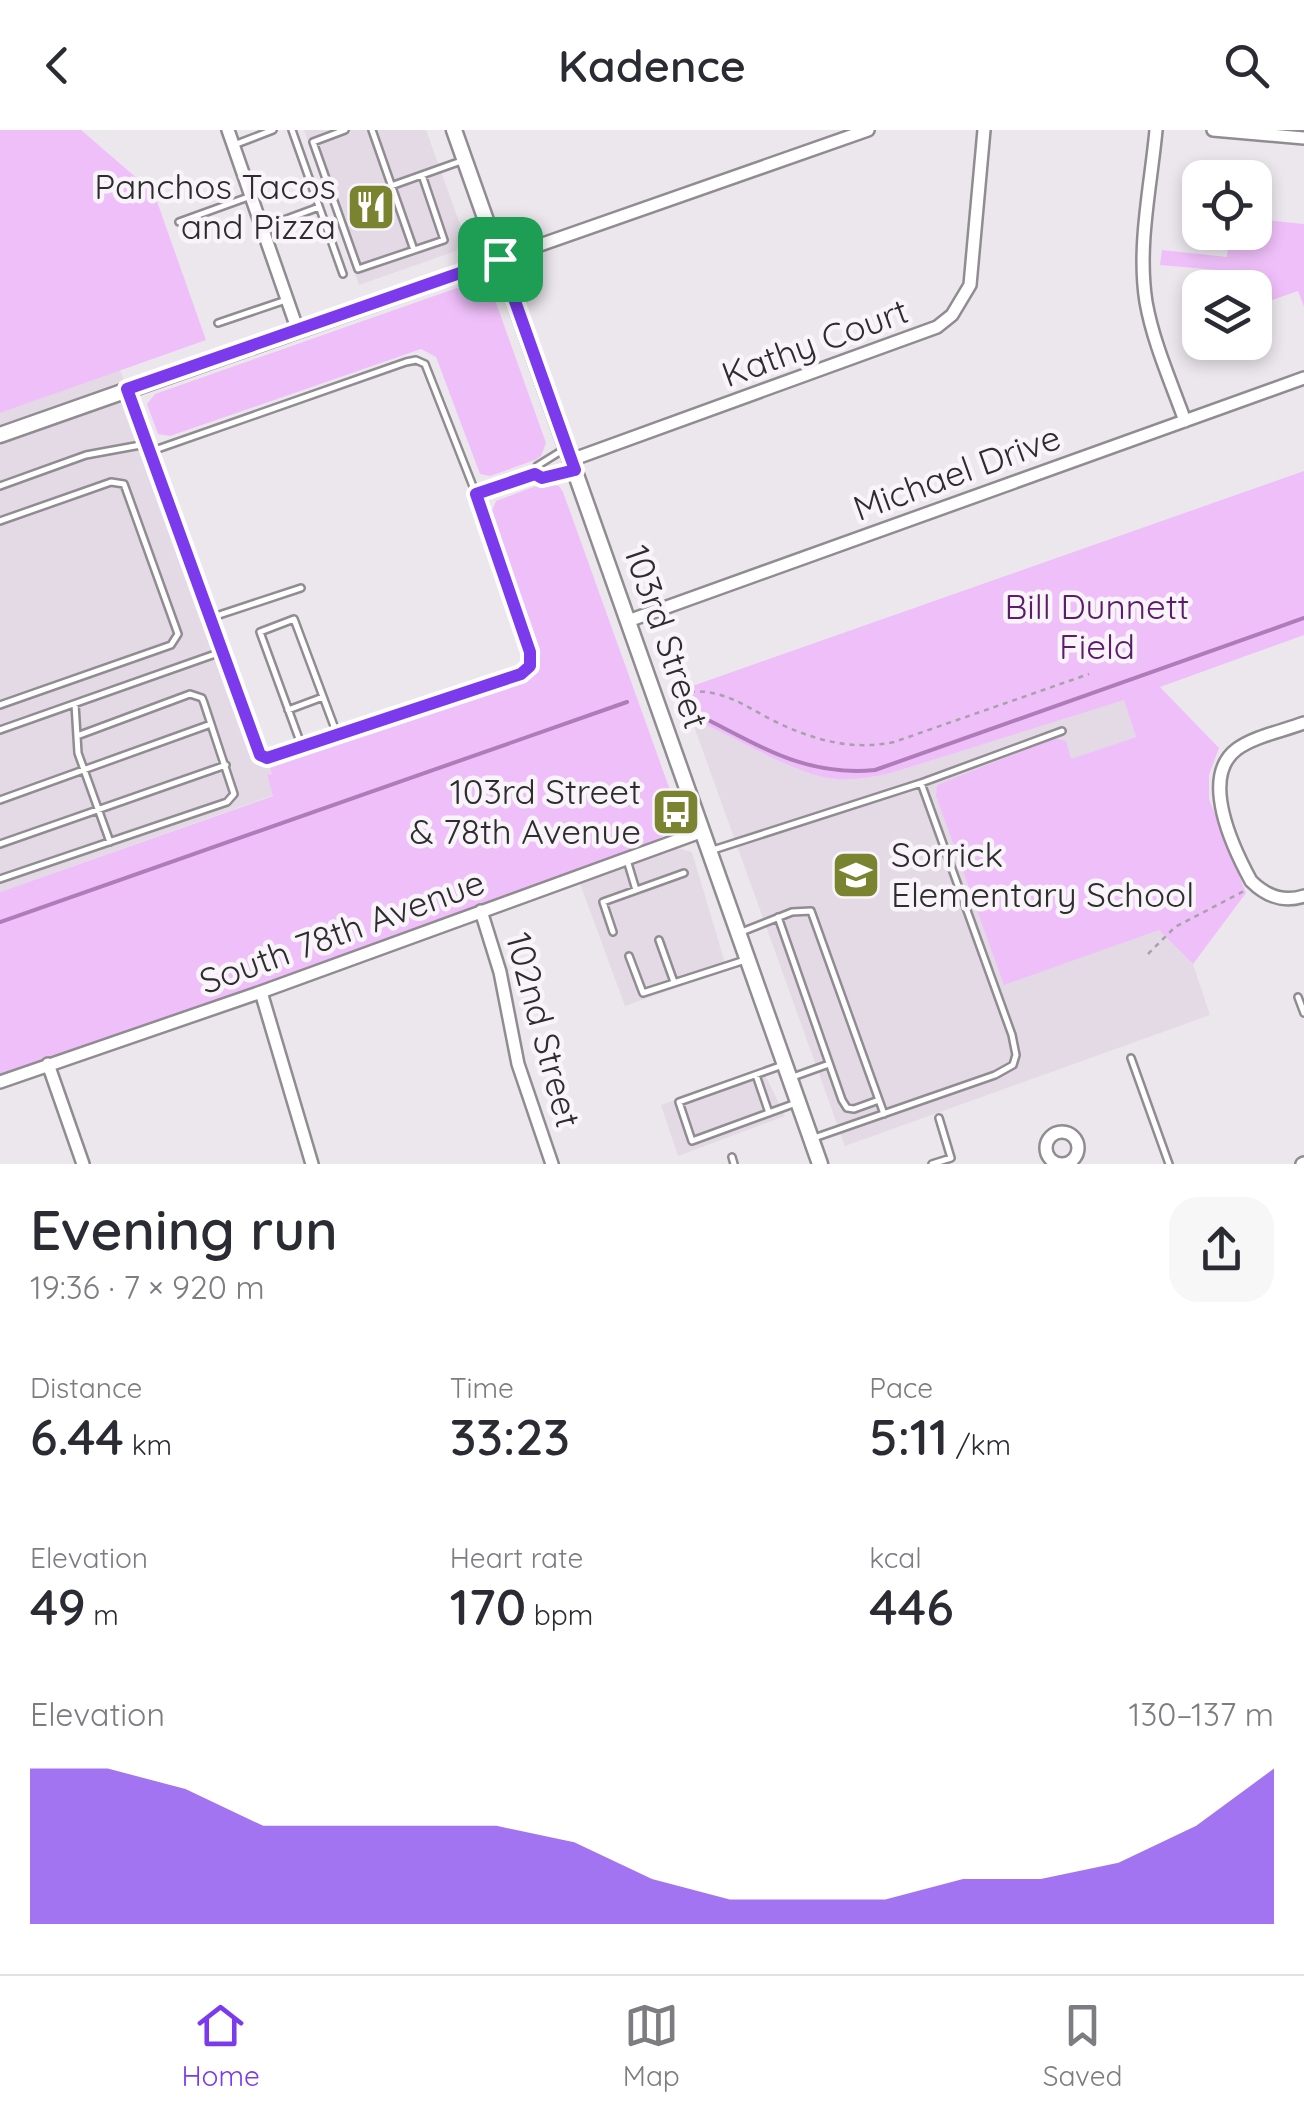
<!DOCTYPE html>
<html lang="en">
<head>
<meta charset="utf-8">
<style>
	body { margin:0; font-family:Quicksand,sans-serif; background:#f7f7f7; color:#2b2b33; height:100vh; display:flex; flex-direction:column; font-size:38px; white-space:nowrap }
	* { box-sizing:border-box; margin:0 }
	p { font-size:32px; color:#7c7c81 }
	.icon { flex:none; width:55px; height:55px; fill:none; stroke:currentColor; stroke-width:2; stroke-linecap:round; stroke-linejoin:round }
	.map { position:relative; height:1034px; overflow:hidden }
	.panel { display:flex; flex-direction:column; background:#fff; flex:1 }
	.panel>* { flex:none }
	.tools { position:absolute; left:1182px; top:30px; display:grid; gap:20px }
	.tools a { display:grid; place-items:center; width:90px; height:90px; border-radius:20px; background:#fff; box-shadow:0 5px 15px #0003; font-size:50px }
	.pin { position:absolute; display:grid; place-items:center; width:85px; height:85px; color:#fff; margin:-42px; border-radius:20px; box-shadow:0 5px 15px #0006 }
	.round { display:grid; place-items:center; flex:none; width:105px; height:105px; border-radius:30px; background:#f7f7f7 }
	.overview { display:flex; align-items:center; justify-content:space-between; height:170px; padding:0 30px }
	h1 { font-size:55px; font-weight:600; line-height:75px }
	.metrics { display:grid; grid-template-columns:repeat(3,1fr); gap:15px; height:170px; padding:10px 30px }
	.metrics div { display:grid; align-content:center }
	.metrics b { font-size:50px; font-weight:600 }
	.metrics small { font-size:28px; font-weight:400 }
	.metrics p { font-size:28px }
	.chart { height:280px; padding:20px 30px }
	.chart p { display:flex; justify-content:space-between }
	.chart svg { width:100%; height:180px; margin-top:10px; fill:#7c3aed; opacity:.7 }
	header { display:flex; justify-content:space-between; align-items:center; height:130px; padding:0 30px; background:#fff; font-size:45px; font-weight:600 }
	.tab-bar { display:flex; justify-content:space-around; align-items:center; height:140px; border-top:2px solid #e1e1e2; background:#fff; font-size:28px; color:#7c7c81 }
	.tab-bar a { display:grid; justify-items:center; gap:5px }
	.tab-bar .selected { color:#7c3aed }
	.map>svg:first-child { display:block }
	.built { fill:#e4dae6 }
	.green { fill:#efbffa }
	.lines { fill:none; stroke-linecap:round; stroke-linejoin:round }
	.stream { stroke:#af7cba; stroke-width:4 }
	.service-casing { stroke:#908c91; stroke-width:10 }
	.minor-casing { stroke:#908c91; stroke-width:16 }
	.tertiary-casing { stroke:#908c91; stroke-width:19 }
	.path { stroke:#a6a2a7; stroke-width:2.5; stroke-dasharray:5 5; stroke-linecap:butt }
	.service { stroke:#fff; stroke-width:5 }
	.minor { stroke:#fff; stroke-width:11 }
	.tertiary { stroke:#fff; stroke-width:14 }
	.route-casing { stroke:#fff; stroke-width:20 }
	.route { stroke:#7c3aed; stroke-width:12 }
	.labels { text-anchor:middle; stroke-width:9; stroke-linejoin:round; paint-order:stroke }
	.poi-label { font-size:35px; fill:#2e2c2e; stroke:#f9f4fa; text-anchor:end }
	.street-label { font-size:35px; fill:#2e2c2e; stroke:#f9f4fa }
	.park-label { font-size:35px; fill:#5b1d69; stroke:#f9f4fa }
</style>
</head>
<body>
<header><svg class="icon" aria-label="back" viewBox="0 0 24 24"><path d="M15 5l-7 7 7 7"/></svg>Kadence<svg class="icon" aria-label="search" viewBox="0 0 24 24"><circle cx="10" cy="10" r="6"/><path d="M15 15l6 6"/></svg></header>
<div class="map">
<svg width="1304" height="1034" viewBox="0 0 1304 1034">
	<rect width="100%" height="100%" fill="#ece7ed"/>
	<path class="built" d="M304,0H426L464,105L456,121L359,155Z
		M120,240L257,621L267,628L272,644L267,646L274,665L0,762V283Z
		M1124,569L1136,607L1070,630L1054,608L1160,800L1193,834L1210,885L845,1016L691,588L810,642L834,649L864,648L891,643Z
		M674,717L692,722L727,840L625,876L579,751Z
		M762,938L785,986L678,1026L661,975Z"/>
	<path class="green" d="M0,0H81L154,63L206,210L0,283Z
		M1255,89L1304,94V177L1298,161L1255,176V158L1230,157L1228,141L1160,135L1162,120L1227,127L1229,103L1255,102Z
		M471,153L480,154L494,167L546,313L541,326L535,330L490,346L480,344L436,227L421,219L170,306L158,304L147,274L155,264Z
		M1304,341V505L1160,557L1219,618L1209,645V669L1246,763L1193,834L1159,800L1004,855L936,666L937,655L1054,608L1066,611L1071,629L1136,607L1124,570L891,643C873,647 855,650 836,649C796,646 731,604 691,588L681,560Z
		M544,353L559,356L563,362L679,685L677,699L655,710L303,841L0,947V762L273,666L267,645L272,644L270,638L509,556C527,549 542,542 540,519L491,383L496,371Z"/>
	<g class="lines">
		<path class="stream" d="M696,584C758,614 803,647 875,640L1304,488
			M0,792L627,572"/>
		<g class="service-casing">
			<path id="service" d="M292,0L343,144
				M345,0L313,12L358,139L444,110L422,45
				M372,0L414,120
				M234,15L273,0
				M391,56L464,30
				M179,92L251,66
				M265,97L319,77
				M218,193L286,170
				M128,262C169,379 212,496 254,613L260,625L267,628L521,544L530,536V522L476,364L425,234L416,230L406,232L149,322
				M535,344L537,336L566,318
				M0,356L86,325L146,314
				M476,364L535,344L542,347L573,341
				M0,391L111,352L124,354L178,504L171,515L0,575
				M210,488L301,458
				M75,574L78,623L110,712
				M288,580L323,567
				M0,600L221,522
				M302,617L260,502L294,489L337,604
				M0,670L211,594
				M0,714L226,635
				M713,720L921,653L1062,601
				M627,730L636,760
				M0,749L227,672L234,664L204,573L202,568L190,564L77,606
				M778,787L842,970L847,978L854,979L879,970
				M613,802L603,772L684,743
				M739,803L792,782L811,781L884,984
				M659,810L674,852
				M629,826L643,863L745,830
				M1298,867L1304,883
				M1131,928L1169,1034
				M780,936L679,972L692,1011L796,973
				M756,945L769,983
				M790,948L829,934
				M814,1008L995,945L1013,935L1016,925L1012,905L921,653
				M732,1027L734,1034
				M932,1034L951,1028L939,988"/>
		</g>
		<g class="minor-casing">
			<path id="minor" d="M228,0L297,198
				M1156,0C1151,55 1137,116 1146,172C1153,212 1171,252 1185,291
				M1213,0L1304,8
				M500,129L868,0
				M571,330L937,197L952,185L970,155L984,0
				M628,491L1304,248
				M1304,593C1283,601 1255,606 1237,619C1199,647 1233,718 1251,751C1266,766 1283,773 1304,766
				M481,781L500,842L518,934L552,1034
				M261,862L312,1034
				M48,934L83,1034
				M0,952L261,862L703,701
				M1046 1018a16 16 0 1 1 32 0a16 16 0 1 1-32 0Z
				M1302,1034L1304,1033"/>
		</g>
		<g class="tertiary-casing">
			<path id="tertiary" d="M454,0L820,1034
				M0,305L500,129"/>
		</g>
		<path class="path" d="M680,563C719,556 741,574 774,591C813,610 852,621 894,612L1089,544
			M1148,824L1175,797L1246,760"/>
		<use href="#service" class="service"/>
		<use href="#minor" class="minor"/>
		<use href="#tertiary" class="tertiary"/>
	</g>
	<g class="lines">
		<g class="route-casing">
			<path id="route" d="M500,129L575,340L542,348L535,344L476,364L530,522V536L521,544L267,628L260,625L127,259Z"/>
		</g>
		<use href="#route" class="route"/>
	</g>
	<defs>
		<g id="restaurant-square" transform="scale(2.5)"><rect x="-9" y="-9" width="18" height="18" rx="4" fill="#7a8430" stroke="#f9f4fa"/><path d="M-5-6h1v4h1v-4h1v4h1v-4h1v5L-1.5 .5V6h-2V.5L-5-1ZM5-6V6H3V1.5H1.5Q1.5-4 5-6Z" fill="#fff"/></g>
		<g id="bus-square" transform="scale(2.5)"><rect x="-9" y="-9" width="18" height="18" rx="4" fill="#7a8430" stroke="#f9f4fa"/><path d="M-5-6H5V4H4V6H2V4H-2V6H-4V4H-5ZM-3.5-4V0h7V-4ZM-3.5 1.2v1.5H-2V1.2ZM2 1.2v1.5H3.5V1.2Z" fill="#fff"/></g>
		<g id="school-square" transform="scale(2.5)"><rect x="-9" y="-9" width="18" height="18" rx="4" fill="#7a8430" stroke="#f9f4fa"/><path d="M0-5L7-2L0 1L-7-2ZM-4 1L0 2.5L4 1V4Q0 6-4 4Z" fill="#fff"/></g>
	</defs>
	<g fill-rule="evenodd">
		<use href="#restaurant-square" x="371" y="77"/>
		<use href="#bus-square" x="676" y="682"/>
		<use href="#school-square" x="856" y="745"/>
	</g>
	<g class="labels">
		<g class="poi-label">
			<text x="336" y="69">Panchos Tacos<tspan x="336" dy="40">and Pizza</tspan></text>
			<text x="641" y="674">103rd Street<tspan x="641" dy="40">&amp; 78th Avenue</tspan></text>
			<text x="891" y="737" text-anchor="start">Sorrick<tspan x="891" dy="40">Elementary School</tspan></text>
		</g>
		<g class="street-label">
			<text transform="translate(815 213) rotate(-20)" y="12">Kathy Court</text>
			<text transform="translate(957 343) rotate(-20)" y="12">Michael Drive</text>
			<text transform="translate(666 507) rotate(71)" y="12">103rd Street</text>
			<text transform="translate(342 802) rotate(-20)" y="12">South 78th Avenue</text>
			<text transform="translate(543 900) rotate(75)" y="12">102nd Street</text>
		</g>
		<g class="park-label">
			<text x="1097" y="489">Bill Dunnett<tspan x="1097" dy="40">Field</tspan></text>
		</g>
	</g>
</svg>
<div class="tools">
<a><svg class="icon" aria-label="locate" viewBox="0 0 24 24"><circle cx="12" cy="12" r="6"/><path d="M12 2v4M12 18v4M2 12h4M18 12h4"/></svg></a>
<a><svg class="icon" aria-label="layers" viewBox="0 0 24 24"><path d="M12 4l9 5-9 5-9-5zM3 14l9 5 9-5"/></svg></a>
</div>
<div class="pin" style="left:500px;top:129px;background:#1e9e55"><svg class="icon" aria-label="arrive" viewBox="0 0 24 24"><path d="M6 21V4h12l-3 4 3 4H6"/></svg></div>
</div>
<section class="panel">
<div class="overview"><div><h1>Evening run</h1><p>19:36 · 7 × 920 m</p></div><a class="round"><svg class="icon" aria-label="share" viewBox="0 0 24 24"><path d="M12 15V3M7 8l5-5 5 5M5 13v7h14v-7"/></svg></a></div>
<div class="metrics">
<div><p>Distance</p><b>6.44<small> km</small></b></div>
<div><p>Time</p><b>33:23</b></div>
<div><p>Pace</p><b>5:11<small> /km</small></b></div>
</div>
<div class="metrics">
<div><p>Elevation</p><b>49<small> m</small></b></div>
<div><p>Heart rate</p><b>170<small> bpm</small></b></div>
<div><p>kcal</p><b>446</b></div>
</div>
<div class="chart"><p><span>Elevation</span>130–137 m</p>
<svg viewBox="0 0 160 44" preserveAspectRatio="none"><path d="M0 44V6L10 6L20 11L30 20L40 20L50 20L60 20L70 24L80 33L90 38L100 38L110 38L120 33L130 33L140 29L150 20L160 6V44z"/></svg>
</div>
</section>
<nav class="tab-bar">
<a class="selected"><svg class="icon" aria-label="home" viewBox="0 0 24 24"><path d="M3 11l9-7 9 7M6 9v11h12V9"/></svg>Home</a>
<a><svg class="icon" aria-label="map" viewBox="0 0 24 24"><path d="M3 6l6-2 6 2 6-2v14l-6 2-6-2-6 2zM9 4v14M15 6v14"/></svg>Map</a>
<a><svg class="icon" aria-label="saved" viewBox="0 0 24 24"><path d="M7 4h10v16l-5-4-5 4z"/></svg>Saved</a>
</nav>
</body>
</html>
